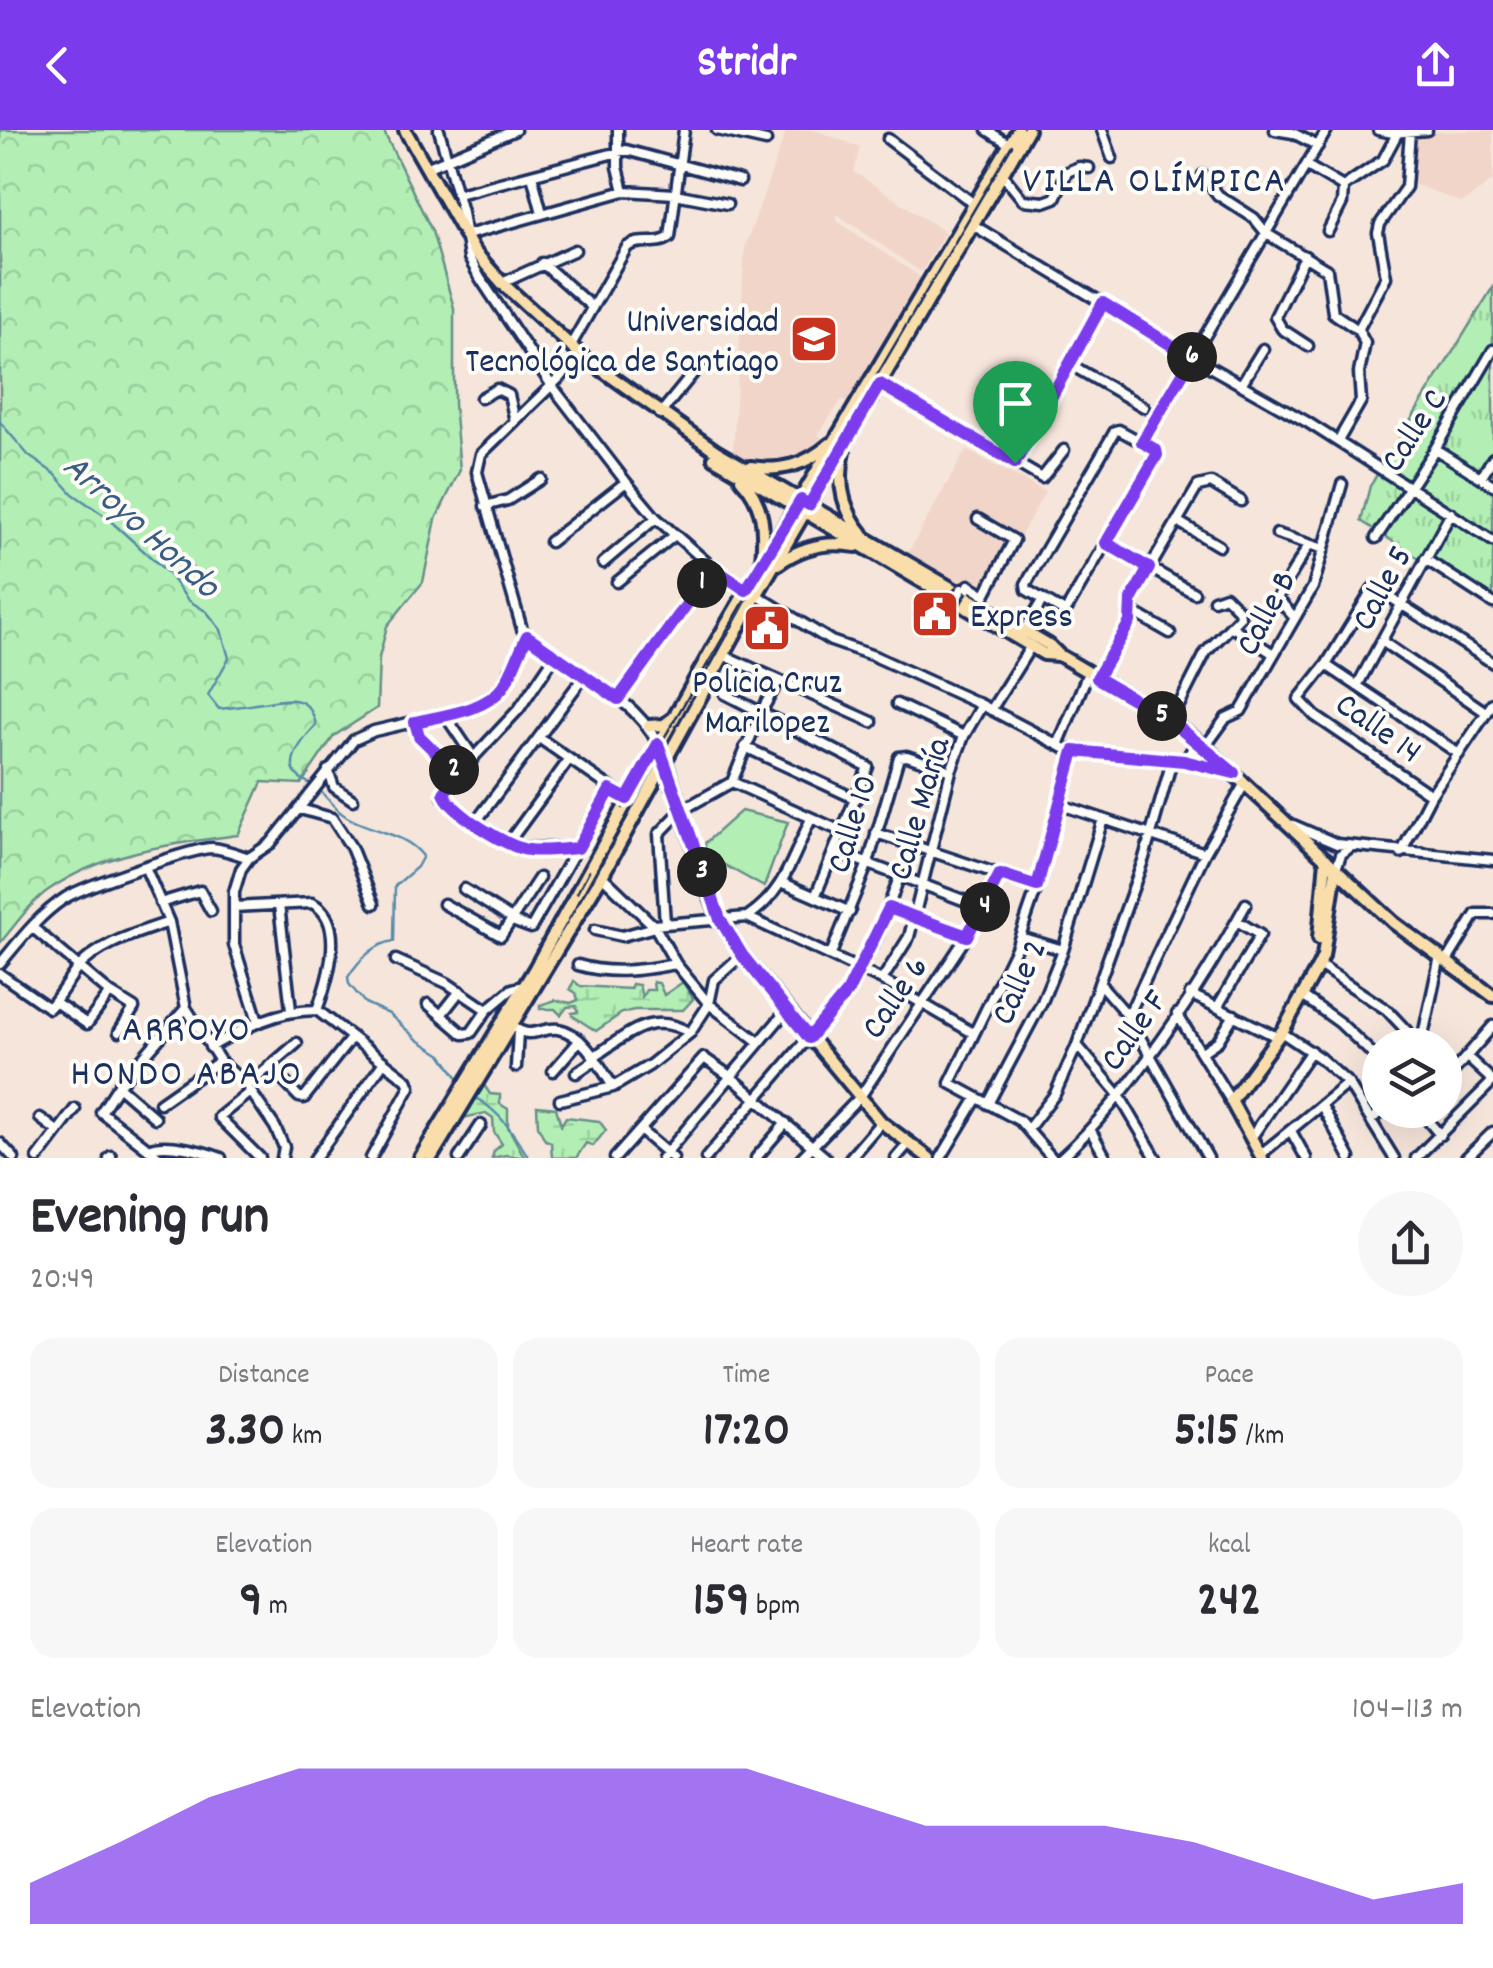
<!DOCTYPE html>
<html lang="en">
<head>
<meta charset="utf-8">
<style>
	body { margin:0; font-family:Dekko,sans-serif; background:#f7f7f7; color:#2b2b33; height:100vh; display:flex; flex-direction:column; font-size:38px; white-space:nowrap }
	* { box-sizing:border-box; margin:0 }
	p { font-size:32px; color:#7c7c81 }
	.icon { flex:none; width:55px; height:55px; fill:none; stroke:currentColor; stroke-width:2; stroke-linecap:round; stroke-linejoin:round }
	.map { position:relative; height:1028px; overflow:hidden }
	.sheet { display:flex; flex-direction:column; background:#fff; flex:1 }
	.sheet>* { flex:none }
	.controls { position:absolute; left:1362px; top:898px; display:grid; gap:20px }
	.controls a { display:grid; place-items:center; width:100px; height:100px; border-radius:50%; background:#fff; box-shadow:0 10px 40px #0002; font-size:50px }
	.pin { position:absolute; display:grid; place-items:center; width:85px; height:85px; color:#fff; margin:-102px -42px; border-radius:50% 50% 50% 0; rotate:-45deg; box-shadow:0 0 10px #0007 }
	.pin .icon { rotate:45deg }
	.km { position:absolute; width:50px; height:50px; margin:-25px; border-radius:50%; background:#222; color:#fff; font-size:28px; line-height:50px; text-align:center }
	.round { display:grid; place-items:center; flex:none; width:105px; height:105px; border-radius:52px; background:#f7f7f7 }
	.overview { display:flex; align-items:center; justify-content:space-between; height:170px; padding:0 30px }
	h1 { font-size:55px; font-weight:700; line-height:75px }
	.metrics { display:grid; grid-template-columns:repeat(3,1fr); gap:15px; height:170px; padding:10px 30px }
	.metrics div { display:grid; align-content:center; border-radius:25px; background:#f7f7f7; text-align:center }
	.metrics b { font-size:50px; font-weight:700 }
	.metrics small { font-size:28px; font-weight:400 }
	.metrics p { font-size:28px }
	.chart { height:280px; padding:20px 30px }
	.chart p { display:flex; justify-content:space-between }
	.chart svg { width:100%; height:180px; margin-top:10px; fill:#7c3aed; opacity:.7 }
	header { display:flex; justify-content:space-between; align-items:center; height:130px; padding:0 30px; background:#7c3aed; color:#fff; font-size:45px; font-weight:700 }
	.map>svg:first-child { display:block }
	.built { fill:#f1d5c8 }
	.grass { fill:url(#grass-tufts); stroke:#678f89; stroke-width:2.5 }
	.forest { fill:url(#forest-crowns); stroke:#678f89; stroke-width:2.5 }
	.wetland { fill:url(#wetland-marsh); stroke:#678f89; stroke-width:2.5 }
	.park { fill:#b3efb4; stroke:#678f89; stroke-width:2.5 }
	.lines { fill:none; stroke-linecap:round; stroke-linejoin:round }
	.stream { stroke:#578bab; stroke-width:2.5 }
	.minor-casing { stroke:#1b2f5e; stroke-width:15 }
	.major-casing { stroke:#1b2f5e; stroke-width:18 }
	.minor { stroke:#fdfcf7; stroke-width:8 }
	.major { stroke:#f9deab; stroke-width:10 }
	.rail { stroke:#1b2f5e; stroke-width:2.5 }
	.minor-bridge-casing { stroke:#1b2f5e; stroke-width:15; stroke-linecap:butt }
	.minor-bridge { stroke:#fdfcf7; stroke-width:8 }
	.route-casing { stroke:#fff; stroke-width:20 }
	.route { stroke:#7c3aed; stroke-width:12 }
	.labels { text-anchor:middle; stroke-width:8; stroke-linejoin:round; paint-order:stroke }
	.poi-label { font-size:35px; fill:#1b2f5e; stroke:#fdfcf7; text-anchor:end }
	.street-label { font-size:35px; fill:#1b2f5e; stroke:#fdfcf7 }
	.neighbourhood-label { font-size:38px; letter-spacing:2.5px; fill:#1b2f5e; stroke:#fdfcf7 }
	.water-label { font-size:38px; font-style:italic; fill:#395d85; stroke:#fdfcf7 }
</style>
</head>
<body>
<header><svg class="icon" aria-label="back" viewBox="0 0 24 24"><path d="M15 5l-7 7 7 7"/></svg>Stridr<svg class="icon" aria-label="share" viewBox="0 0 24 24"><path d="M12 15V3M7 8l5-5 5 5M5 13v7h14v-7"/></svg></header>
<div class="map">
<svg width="1493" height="1028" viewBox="0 0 1493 1028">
	<defs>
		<pattern id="grass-tufts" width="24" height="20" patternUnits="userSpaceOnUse" patternTransform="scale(2.5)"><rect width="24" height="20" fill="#b3efb4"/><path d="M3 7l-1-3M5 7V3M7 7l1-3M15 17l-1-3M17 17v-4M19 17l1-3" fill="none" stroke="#99cd9d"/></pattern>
		<pattern id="forest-crowns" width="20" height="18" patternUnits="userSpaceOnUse" patternTransform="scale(2.5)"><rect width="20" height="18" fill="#b3efb4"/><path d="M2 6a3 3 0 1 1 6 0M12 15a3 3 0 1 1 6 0" fill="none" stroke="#99cd9d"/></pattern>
		<pattern id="wetland-marsh" width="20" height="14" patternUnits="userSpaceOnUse" patternTransform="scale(2.5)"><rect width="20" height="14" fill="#b3efb4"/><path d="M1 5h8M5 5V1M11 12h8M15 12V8" fill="none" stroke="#99cd9d"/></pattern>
	</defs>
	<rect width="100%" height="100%" fill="#f6e5db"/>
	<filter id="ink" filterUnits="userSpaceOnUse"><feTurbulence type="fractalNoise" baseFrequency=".01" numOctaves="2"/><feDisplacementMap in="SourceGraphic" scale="20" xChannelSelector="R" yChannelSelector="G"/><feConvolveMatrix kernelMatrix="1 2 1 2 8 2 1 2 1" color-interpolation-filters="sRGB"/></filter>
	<g filter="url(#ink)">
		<path class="built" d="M782,0H814L860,17L854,42L945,102L921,142L837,84V91L923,149L850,276L842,269L818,305L827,312L790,334L763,335L733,324L745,117L785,4Z
			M1493,0V50L1462,73L1409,52L1414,3Z
			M966,320L1045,362L986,468L908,423Z"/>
		<path class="grass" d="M1493,157V476L1361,391L1370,356Z"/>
		<path class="forest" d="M0,0H383L432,101L454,178V274L460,340L436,389L423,452L387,496L379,528L377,578L334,606L301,654L262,652L238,705C171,714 104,721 47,761C29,774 14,797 0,813Z"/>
		<path class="wetland" d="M574,851L580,856L630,859L632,854L639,855L642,867L646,860H654L653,852L659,853L664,865L683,852L693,869L683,880H634L622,883L596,901L573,886L572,883L578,882L576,876L567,877L561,885L555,879H540V875L556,870L571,873L578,870L576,863L570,859Z
			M484,955L490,964L500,965V974L508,979V997L525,1028L506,1025L492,1028L494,1021L502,1014L494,1002L493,988L486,983L463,988Z
			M537,976L556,978L561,995L566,987L599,991L606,1000L593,1016L586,1013L576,1028H552L551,1012L545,1010L538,996Z"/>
		<path class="park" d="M741,681L788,692L764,757L705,724V713Z"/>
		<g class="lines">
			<path class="stream" d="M0,292L29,326L55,344L73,364L105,386L166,441L188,470L207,482L221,500L229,528L208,565L219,579C235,577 252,575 268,572C293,568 310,566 316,595C305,607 281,634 300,648C306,652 314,655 319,660C329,669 335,680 347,687C372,702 404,702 423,726L417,737L395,756L394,811C374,814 359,830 348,847L349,854L365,873L389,884L418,910L442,925L462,954
				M475,967C501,983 513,1002 529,1028"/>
			<g class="minor-casing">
				<path id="minor" d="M439,0L462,82L469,128L480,148L552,256L626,352L656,388L713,438L831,511L874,526L982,575L1066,619L1185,631L1230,642
					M618,0V37L624,61
					M717,0L766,11
					M987,0L1009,14
					M1102,0L1112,28
					M1275,0L1293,3L1318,16
					M1378,0L1393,3L1427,0
					M888,9L974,74
					M1307,36L1343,57L1342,73L1328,101
					M426,38L515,0
					M1002,44L1023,70L1044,72L1055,68L1067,42L1079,37L1089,38
					M532,45L542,83
					M1203,45L1218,65L1254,88L1267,104L1327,140L1333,183L1358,200L1365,213L1359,243L1361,271L1338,311
					M1343,57L1383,30L1398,2
					M458,64L626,20L740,51
					M973,95L1192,227L1307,292L1493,411
					M467,105L624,61L675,64L727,74
					M1305,126L1275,187L1282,199L1308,216
					M542,133L592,177
					M502,153L575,120
					M1358,200L1386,147L1378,103L1380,94L1406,57L1410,1
					M571,215L627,117C641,107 657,117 670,107L684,0
					M582,226L481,324L477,342L522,499C530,511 540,516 552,524C590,549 637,572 658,614
					M1071,235L1144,277
					M1242,253L1263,219
					M880,254L1042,348L1064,320
					M481,268L497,259L509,265L515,291
					M660,284L700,235
					M1119,300L1156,320L1157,325L1067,479L1061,480L1027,460L1026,454L1115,301Z
					M1142,312L1327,0
					M1435,319L1493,355
					M1015,333L1103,173
					M1481,347L1493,328
					M485,376L508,370L541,349
					M1177,391L1219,416
					M1277,404L1324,419
					M1376,408L1435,319L1493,220
					M550,412L626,352
					M1106,413L1194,463
					M1425,429L1493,473
					M603,433L656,388
					M617,452L675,405
					M962,459L966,461L969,455L985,465L1014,410L978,389
					M1130,480L1170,503
					M1294,487L1277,468L1309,415
					M1232,497L1272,523
					M1022,504L1043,469
					M1383,512L1487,583
					M723,525L872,592
					M555,526L519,579L458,644L443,667L475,693L518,718H579
					M1326,535L1459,624
					M1097,547L1130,492L1131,470L1198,356L1211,353L1241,371
					M1357,556L1451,383
					M725,564L868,637L815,767
					M618,569L713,438
					M897,574L964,606
					M991,580L1031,516
					M445,585L474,628
					M1171,591L1206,522L1240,487L1239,480L1225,466L1214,470
					M415,592L419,606L458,644
					M539,608L627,669
					M1058,615L1088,543
					M745,617L856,669
					M1205,617L1226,588L1241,581L1313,457L1342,354
					M1185,631L1197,611
					M328,640L334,657L353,670
					M732,652L843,702
					M1431,665L1315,586L1299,569L1326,535L1374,457L1493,533
					M1061,675L1205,723
					M300,679L332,688L351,717L374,774
					M475,693L585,545
					M1293,695L1337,714L1493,730
					M876,703L1037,757
					M508,713L568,631
					M835,721L984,778
					M1401,723L1431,665L1493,573
					M146,739L169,792L186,878L220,931L247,956L275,997L284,1017L282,1028
					M1336,739L1341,724L1352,716
					M602,746L655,797L676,834L709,874L759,912
					M781,752L850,782
					M464,759L513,790
					M160,773L200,761L211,781
					M444,774L501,806L539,748
					M279,775L291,880
					M234,777L312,773C348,791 327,853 317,880
					M889,778L967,806
					M747,787C784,763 792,728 811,689
					M512,791L531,798L610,660
					M665,793L659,704L682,680L732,652L761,582L778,552
					M653,795L747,787L882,850L973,903
					M32,797L110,863L87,894L55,872
					M595,800L622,806L655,797
					M1020,807L1063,820
					M831,824L868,733L899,627L907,626L951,641
					M396,830L447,853L487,880L512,859L523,856
					M1447,831L1476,784H1493
					M0,834C20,810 39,785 65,768C82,757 193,718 212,718C225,719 237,724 249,728
					M578,835C611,845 643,840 676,834
					M1319,835L1387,880L1420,915
					M0,844L49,878C60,866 67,852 77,839C99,813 138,803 169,792
					M882,850L909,807L951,641L964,606L982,575
					M1100,854L1128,886L1208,1028
					M110,863L134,878L119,902
					M1190,864L1277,907
					M1304,867L1340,893L1380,931
					M428,874L463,904L471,903L487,880
					M1218,876L1260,805L1237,791
					M317,880L407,950L410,957L371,1028
					M1177,884L1231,971
					M441,885L460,861
					M1128,886L1205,723L1245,653
					M258,891L234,815V762L241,739L249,728L271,713L354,610L374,601L469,579L487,571L502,557L527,506
					M512,896C531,911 540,897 558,899C584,903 601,938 613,957
					M1281,902L1320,928L1348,953L1394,1028
					M1077,915L1119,965L1156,1028
					M1421,915L1440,826
					M210,917C246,897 276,880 317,880
					M1202,922L1218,911L1234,885
					M593,927C627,906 650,879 690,903
					M1467,927L1493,951
					M269,936L299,967L304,968L352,907
					M516,937L518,901
					M553,941L579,911
					M576,943L595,930
					M1445,951L1493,896
					M118,956L155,988
					M247,956L297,913
					M251,961L219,987L260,1028
					M560,970L613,957L650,935L690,903L709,874L714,850L742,825
					M160,973L220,931
					M988,974L1042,872L1063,820L1103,689
					M1322,976L1350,1028
					M1419,980L1440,1005
					M40,988L57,1001
					M1371,990L1383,980
					M1028,999L1055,964L1077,915L1144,728L1172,631
					M640,1000L673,1028
					M1091,1001L1106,1028
					M1291,1001L1306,1028
					M1251,1008L1311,921
					M0,1013L14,1028
					M148,1019C165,1011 203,1021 221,1028
					M1260,1025L1348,953
					M38,1028L75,979
					M109,1028L111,1026
					M160,1028L101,982L118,956L186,878
					M315,1028L384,932
					M459,1028L481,995
					M615,1028L704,928L730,946L826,1028
					M662,1028L787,880
					M706,1028L848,861L878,805L900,745
					M756,1028L786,993
					M801,1028L860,967L967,806L1000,744
					M850,1028L881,992
					M896,1028L908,1014
					M941,1028L977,968
					M1052,1028L1020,991L950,953L1016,818L1039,751L1075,621
					M1061,1028C1130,965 1201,857 1246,774
					M1416,1028L1493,951
					M1466,1028L1493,1002"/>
			</g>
			<g class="major-casing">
				<path id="major" d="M405,0L474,121L502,153L582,226L716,321L1049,515L1059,525L1171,591L1205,617L1394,793L1493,866
					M844,321C837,351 842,379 862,403
					M714,328L1044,524L1058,525
					M750,337C781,342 806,335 830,314
					M741,349C764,373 765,399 762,431
					M778,434C802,416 828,411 856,416
					M649,596L664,595L672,589
					M663,625L709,763L720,789L742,825L881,992L929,1028
					M1319,808L1326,729
					M420,1028L535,838L713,517L1018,0
					M431,1028L602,746L756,466L1028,0
					M1262,1028L1231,971L1285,897L1319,835L1323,826L1336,740"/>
			</g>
			<use href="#minor" class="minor"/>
			<use href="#major" class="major"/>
			<path class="rail" d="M623,678L1012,15
				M577,763L589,741"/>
			<g class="minor-bridge-casing">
				<path id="minor-bridge" d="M952,476L962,459"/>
			</g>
			<use href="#minor-bridge" class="minor-bridge"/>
		</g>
	</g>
	<g class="lines" filter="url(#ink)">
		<g class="route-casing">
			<path id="route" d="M1103,173L1192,228L1142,312L1156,320L1157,325L1106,413L1149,438L1131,470L1130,492L1097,548L1171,591L1234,643L1184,631L1074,621L1037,756L1000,744L967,806L889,778L848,861L809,908L742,825L720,789L658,614L627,669L610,660L578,718C562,719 545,722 529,720C509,719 449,681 444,663L458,644L419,606L415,592C443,585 484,582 503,557C513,542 519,522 527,506L618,569L713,438L746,460L801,370L809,375L880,254L1015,333Z"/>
		</g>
		<use href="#route" class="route"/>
	</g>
	<defs>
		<g id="university-square" transform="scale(2.5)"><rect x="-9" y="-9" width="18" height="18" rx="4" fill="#c8321e" stroke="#fdfcf7"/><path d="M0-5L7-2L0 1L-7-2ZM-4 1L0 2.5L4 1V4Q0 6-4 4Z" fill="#fff"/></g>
		<g id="civic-square" transform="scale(2.5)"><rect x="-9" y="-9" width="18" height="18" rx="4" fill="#c8321e" stroke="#fdfcf7"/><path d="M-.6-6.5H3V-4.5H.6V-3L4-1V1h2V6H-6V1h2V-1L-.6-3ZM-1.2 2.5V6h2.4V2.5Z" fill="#fff"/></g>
	</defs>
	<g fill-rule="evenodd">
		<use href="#university-square" x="814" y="209"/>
		<use href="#civic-square" x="935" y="484"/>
		<use href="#civic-square" x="767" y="498"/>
	</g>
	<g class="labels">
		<g class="poi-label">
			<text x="779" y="201">Universidad<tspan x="779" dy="40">Tecnológica de Santiago</tspan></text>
			<text x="970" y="496" text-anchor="start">Express</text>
			<text x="767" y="562" text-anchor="middle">Policia Cruz<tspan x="767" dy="40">Marilopez</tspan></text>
		</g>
		<g class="street-label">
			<text transform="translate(1412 299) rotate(-57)" y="12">Calle C</text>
			<text transform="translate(1380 457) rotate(-62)" y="12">Calle 5</text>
			<text transform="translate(1264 482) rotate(-62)" y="12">Calle B</text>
			<text transform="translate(1380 596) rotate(35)" y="12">Calle 14</text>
			<text transform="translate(917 678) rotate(-74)" y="12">Calle María</text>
			<text transform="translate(850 693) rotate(-73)" y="12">Calle 10</text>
			<text transform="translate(1017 851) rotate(-66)" y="12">Calle 2</text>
			<text transform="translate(893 866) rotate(-56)" y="12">Calle 6</text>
			<text transform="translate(1132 899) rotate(-55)" y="12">Calle F</text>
		</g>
		<g class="neighbourhood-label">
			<text x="1155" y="61">VILLA OLÍMPICA</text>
			<text x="187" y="910">ARROYO<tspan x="187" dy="44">HONDO ABAJO</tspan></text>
		</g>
		<g class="water-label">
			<text transform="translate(143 394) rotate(42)" y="13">Arroyo Hondo</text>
		</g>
	</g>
</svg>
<div class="controls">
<a><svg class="icon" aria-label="layers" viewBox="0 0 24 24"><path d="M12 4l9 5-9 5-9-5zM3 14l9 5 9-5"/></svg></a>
</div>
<div class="pin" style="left:1015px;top:333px;background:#1e9e55"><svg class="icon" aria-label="arrive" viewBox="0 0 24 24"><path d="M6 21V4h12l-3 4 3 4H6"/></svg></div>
<b class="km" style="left:702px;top:453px">1</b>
<b class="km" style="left:454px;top:640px">2</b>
<b class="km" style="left:702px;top:742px">3</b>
<b class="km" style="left:985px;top:777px">4</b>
<b class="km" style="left:1162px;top:586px">5</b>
<b class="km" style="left:1192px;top:227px">6</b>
</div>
<section class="sheet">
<div class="overview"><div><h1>Evening run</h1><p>20:49</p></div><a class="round"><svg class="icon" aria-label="share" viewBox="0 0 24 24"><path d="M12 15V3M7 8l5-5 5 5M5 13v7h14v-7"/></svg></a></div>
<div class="metrics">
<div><p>Distance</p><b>3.30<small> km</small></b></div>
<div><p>Time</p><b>17:20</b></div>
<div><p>Pace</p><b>5:15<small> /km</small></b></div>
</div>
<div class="metrics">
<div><p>Elevation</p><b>9<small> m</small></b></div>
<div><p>Heart rate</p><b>159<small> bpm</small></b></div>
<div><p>kcal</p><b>242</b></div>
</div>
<div class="chart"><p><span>Elevation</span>104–113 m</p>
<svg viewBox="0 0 160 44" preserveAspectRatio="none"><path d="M0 44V34L10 24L20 13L30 6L40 6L50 6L60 6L70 6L80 6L90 13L100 20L110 20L120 20L130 24L140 31L150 38L160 34V44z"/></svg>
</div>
</section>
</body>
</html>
